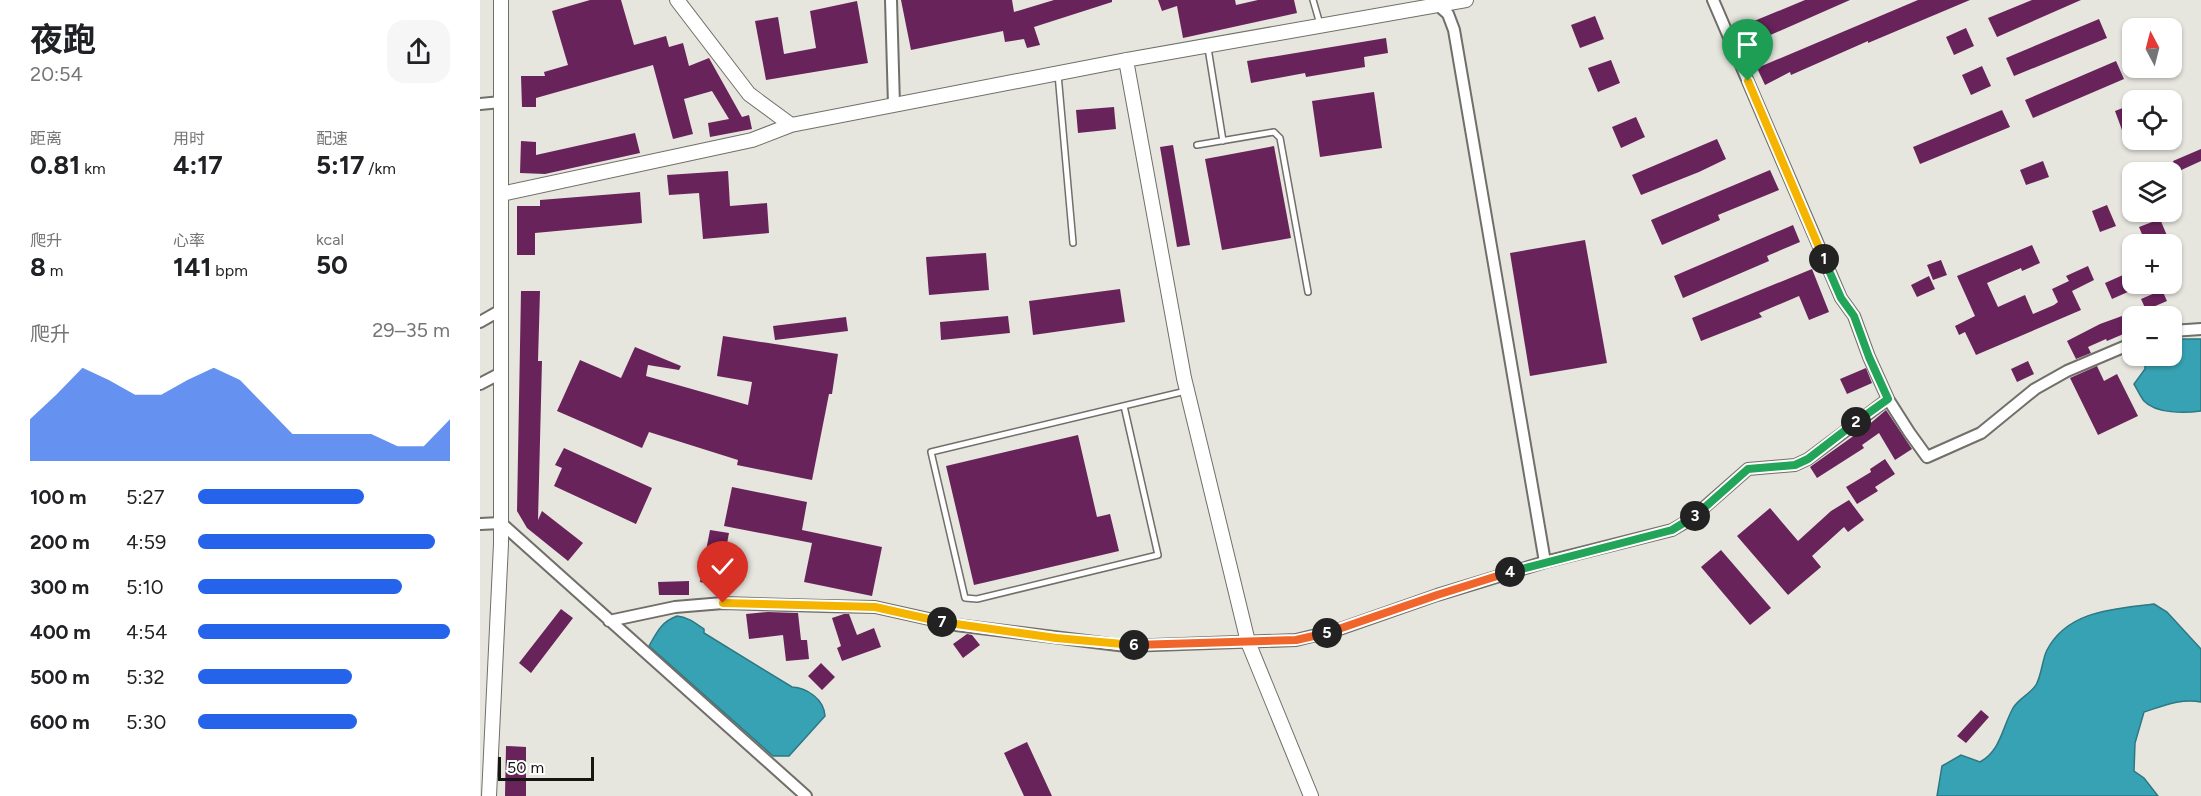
<!DOCTYPE html>
<html lang="zh">
<head>
<meta charset="utf-8">
<style>
	body { margin:0; font-family:Figtree,"Noto Sans SC",sans-serif; background:#f6f6f6; color:#202124; height:100vh; display:flex; flex-direction:column; font-size:22px; white-space:nowrap }
	* { box-sizing:border-box; margin:0 }
	p { font-size:20px; color:#757577 }
	.icon { flex:none; width:33px; height:33px; fill:none; stroke:currentColor; stroke-width:2; stroke-linecap:round; stroke-linejoin:round }
	.map { position:relative; flex:1; overflow:hidden }
	.details { display:flex; flex-direction:column; background:#fff; width:480px }
	.details>* { flex:none }
	.needle { width:39px; rotate:353deg }
	.fabs { position:absolute; left:1642px; top:18px; display:grid; gap:12px }
	.fabs a { display:grid; place-items:center; width:60px; height:60px; border-radius:12px; background:#fff; box-shadow:0 2px 4px #0004; font-size:30px }
	.scale { position:absolute; left:18px; bottom:15px; width:96px; box-sizing:border-box; padding-left:6px; border:3px solid #151512; border-top:0; font-size:16px; line-height:21px; white-space:nowrap; color:#151512; -webkit-text-stroke:4px #fff; paint-order:stroke }
	.pin { position:absolute; display:grid; place-items:center; width:51px; height:51px; color:#fff; margin:-62px -26px; border-radius:50% 50% 50% 0; rotate:-45deg; box-shadow:0 0 6px #0007 }
	.pin .icon { rotate:45deg }
	.km { position:absolute; width:30px; height:30px; margin:-15px; border-radius:50%; background:#222; color:#fff; font-size:16px; line-height:30px; text-align:center }
	.round { display:grid; place-items:center; flex:none; width:63px; height:63px; border-radius:18px; background:#f6f6f6 }
	.head { display:flex; align-items:center; justify-content:space-between; height:102px; padding:0 30px }
	h1 { font-size:33px; font-weight:700; line-height:45px }
	.figures { display:grid; grid-template-columns:repeat(3,1fr); gap:9px; height:102px; padding:6px 30px }
	.figures div { display:grid; align-content:center }
	.figures b { font-size:26px; font-weight:700 }
	.figures small { font-size:16px; font-weight:400 }
	.figures p { font-size:16px }
	.chart { height:168px; padding:12px 30px }
	.chart p { display:flex; justify-content:space-between }
	.chart svg { width:100%; height:108px; margin-top:6px; fill:#2563eb; opacity:.7 }
	ul { padding:0 30px; list-style:none; font-size:20px }
	li { display:grid; grid-template-columns:96px 72px 1fr; align-items:center; height:45px }
	li i { height:15px; border-radius:8px; background:#2563eb }
	main { display:flex; flex:1; min-height:0 }
	.map>svg:first-child { display:block }
	.water { fill:#37a2b3; stroke:#2d7883; stroke-width:1.5 }
	.building { fill:#69235b }
	.lines { fill:none; stroke-linecap:round; stroke-linejoin:round }
	.lane-casing { stroke:#706f69; stroke-width:8 }
	.street-casing { stroke:#706f69; stroke-width:14 }
	.secondary-casing { stroke:#706f69; stroke-width:16 }
	.lane { stroke:#fff; stroke-width:5 }
	.street { stroke:#fff; stroke-width:10 }
	.secondary { stroke:#fff; stroke-width:14 }
	.split-1-casing { stroke:#fff; stroke-width:12 }
	.split-2-casing { stroke:#fff; stroke-width:12 }
	.split-3-casing { stroke:#fff; stroke-width:12 }
	.split-4-casing { stroke:#fff; stroke-width:12 }
	.split-5-casing { stroke:#fff; stroke-width:12 }
	.split-6-casing { stroke:#fff; stroke-width:12 }
	.split-7-casing { stroke:#fff; stroke-width:12 }
	.split-8-casing { stroke:#fff; stroke-width:12 }
	.split-1 { stroke:#f5b400; stroke-width:8 }
	.split-2 { stroke:#22a559; stroke-width:8 }
	.split-3 { stroke:#22a559; stroke-width:8 }
	.split-4 { stroke:#22a559; stroke-width:8 }
	.split-5 { stroke:#f0652b; stroke-width:8 }
	.split-6 { stroke:#f0652b; stroke-width:8 }
	.split-7 { stroke:#f5b400; stroke-width:8 }
	.split-8 { stroke:#f5b400; stroke-width:8 }
</style>
</head>
<body>
<main>
<section class="details">
<div class="head"><div><h1>夜跑</h1><p>20:54</p></div><a class="round"><svg class="icon" aria-label="share" viewBox="0 0 24 24"><path d="M12 15V3M7 8l5-5 5 5M5 13v7h14v-7"/></svg></a></div>
<div class="figures">
<div><p>距离</p><b>0.81<small> km</small></b></div>
<div><p>用时</p><b>4:17</b></div>
<div><p>配速</p><b>5:17<small> /km</small></b></div>
</div>
<div class="figures">
<div><p>爬升</p><b>8<small> m</small></b></div>
<div><p>心率</p><b>141<small> bpm</small></b></div>
<div><p>kcal</p><b>50</b></div>
</div>
<div class="chart"><p><span>爬升</span>29–35 m</p>
<svg viewBox="0 0 160 44" preserveAspectRatio="none"><path d="M0 44V27L10 17L20 6L30 11L40 17L50 17L60 11L70 6L80 11L90 22L100 33L110 33L120 33L130 33L140 38L150 38L160 27V44z"/></svg>
</div>
<ul>
<li><b>100 m</b>5:27<i style="width:66%"></i></li>
<li><b>200 m</b>4:59<i style="width:94%"></i></li>
<li><b>300 m</b>5:10<i style="width:81%"></i></li>
<li><b>400 m</b>4:54<i style="width:100%"></i></li>
<li><b>500 m</b>5:32<i style="width:61%"></i></li>
<li><b>600 m</b>5:30<i style="width:63%"></i></li>
</ul>
</section>
<div class="map">
<svg width="1721" height="796" viewBox="0 0 1721 796">
	<rect width="100%" height="100%" fill="#e6e5de"/>
	<path class="water" d="M1692,339H1721V411C1705,413 1676,414 1664,401C1660,396 1657,389 1654,384L1665,369V362L1676,356H1692Z
		M1674,604L1687,612L1721,649V702C1701,698 1683,706 1664,712L1655,743L1654,771L1664,778L1678,796H1457L1462,766L1481,755L1500,762C1521,750 1522,728 1533,708C1538,699 1550,694 1556,685C1562,674 1562,660 1567,650C1588,610 1635,609 1674,604Z
		M197,616C208,617 215,623 224,629V633L312,687C327,688 344,699 345,716L309,756H293L169,646C177,632 181,622 197,616Z"/>
	<path class="building" d="M110,0H141L154,45L186,36L189,47L203,43L209,66L229,58L262,117L269,115L272,129L230,137L228,123L249,119L232,91L204,99L213,134L193,139L173,65L56,98V107H42L41,76H65L64,72L88,65L72,11Z
		M421,0H532L534,12L574,0H632V2L554,27L560,45L547,48L544,39L525,42L523,31L431,50Z
		M678,0H755L756,5L778,0H814L817,13L703,38L697,6L682,11Z
		M1325,0H1370L1270,44L1262,26Z
		M1438,0H1490L1388,43V41L1311,75L1310,72L1285,85L1277,68Z
		M1552,0H1601L1517,37L1508,18Z
		M377,1L388,63L286,80L275,21L298,17L304,54L336,48L330,11Z
		M1115,16L1124,39L1100,48L1091,25Z
		M1619,19L1627,38L1534,76L1526,58Z
		M1486,28L1494,46L1474,55L1466,37Z
		M906,38L908,53L884,57L885,67L826,77L825,73L771,83L767,61Z
		M1131,60L1140,83L1118,92L1108,68Z
		M1636,61L1644,79L1553,118L1545,100Z
		M1502,66L1511,86L1491,95L1482,75Z
		M894,92L902,148L840,157L832,101Z
		M1653,104V126L1642,130L1635,111Z
		M634,107L636,129L598,133L596,110Z
		M1522,110L1530,127L1440,164L1433,147Z
		M1156,117L1165,137L1141,148L1132,127Z
		M155,133L160,153L65,174L40,173L41,141L56,142V155Z
		M1237,139L1246,159L1219,172L1161,195L1152,175Z
		M693,145L710,245L697,247L680,147Z
		M794,146L811,238L742,250L725,159Z
		M1721,149V161L1697,172L1693,161Z
		M1563,161L1569,177L1546,185L1540,170Z
		M1290,170L1299,190L1238,215L1240,220L1182,245L1171,220Z
		M248,171L250,206L287,203L289,233L223,239L219,193L189,195L187,175Z
		M160,192L162,223L55,233V255H37V206H60V200Z
		M1627,205L1636,226L1620,232L1612,211Z
		M1680,219L1688,238L1672,244H1666L1659,227Z
		M1313,225L1320,242L1287,256L1289,261L1203,298L1194,276Z
		M1105,240L1127,363L1050,376L1030,253Z
		M1552,245L1560,263L1542,271L1541,268L1507,283L1518,307L1545,295L1553,314L1574,305L1578,302L1572,289L1589,281L1586,276L1608,266L1614,280L1592,291L1601,310L1496,355L1485,332L1479,335L1475,326L1495,316L1477,276Z
		M506,253L509,290L449,295L446,257Z
		M1461,260L1467,275L1453,280L1447,265Z
		M1332,269L1349,312L1329,320L1319,296L1279,313L1282,317L1221,341L1212,318Z
		M1643,275L1650,291L1632,299L1625,283Z
		M1449,276L1455,289L1437,297L1431,285Z
		M640,289L645,322L553,335L549,301Z
		M1682,290L1687,301L1666,310L1661,299Z
		M41,291H60L58,361H62L58,520L62,511L103,543L88,561L47,528L37,511Z
		M1653,312V330L1627,341L1626,339L1608,347L1611,353L1596,359L1587,341L1620,324Z
		M528,316L530,333L461,340L460,322Z
		M366,317L368,331L295,340L293,326Z
		M243,336L358,354L352,394H349L332,480L257,465L258,460L169,432L162,448L77,411L100,360L141,378L155,347L201,366L199,370L168,365L166,376L268,405L272,382L237,376Z
		M1548,361L1554,374L1537,382L1531,369Z
		M1617,366L1624,381L1637,374L1658,416L1618,435L1590,378Z
		M1386,368L1392,383L1367,394L1360,379Z
		M1406,410L1432,449L1415,460L1399,433L1382,445L1384,448L1337,478L1330,467L1386,427Z
		M598,435L617,517L630,514L639,551L494,585L466,466Z
		M84,448L172,488L156,524L74,486L82,468L75,465Z
		M1405,459L1415,474L1395,487L1398,491L1377,504L1366,487L1391,472L1390,469Z
		M252,487L327,502L322,530L402,547L392,596L324,582L332,543L244,526Z
		M1369,500L1384,520L1368,532L1364,527L1332,556L1341,567L1308,595L1257,536L1290,508L1318,541L1351,511Z
		M230,530L249,533L239,586L220,582Z
		M1241,550L1291,608L1270,625L1221,567Z
		M209,581V595H179L178,582Z
		M81,609L93,618L51,673L39,663Z
		M288,612L318,613L321,640H327L329,659L306,661L303,635L269,639L266,614Z
		M364,614H369L377,635L394,628L401,647L362,661L357,648L361,646L352,618Z
		M487,634L492,635L500,645L483,658L473,644Z
		M341,663L355,677L342,690L328,676Z
		M1501,710L1509,717L1486,743L1477,736Z
		M547,742L572,796H544L524,753Z
		M26,746L46,747V796H25Z"/>
	<g class="lines">
		<g class="lane-casing">
			<path id="lane" d="M833,0L840,24
				M728,48L743,141
				M578,74L593,243
				M717,145L794,132L800,138L828,292
				M644,406L678,555L497,599L485,598L451,452L706,391"/>
		</g>
		<g class="street-casing">
			<path id="street" d="M411,0L414,105
				M1233,0L1361,298L1374,316L1389,357L1408,399L1429,432L1447,457L1501,433L1555,389L1587,371L1653,343
				M958,5L968,14L974,30L1065,562
				M0,104L21,102
				M0,322L21,310
				M1692,331L1721,329
				M0,384L21,373
				M0,524L21,523L326,796
				M129,621L195,607L243,603L344,606L395,607L476,625L646,646L816,640L857,630L957,595L1065,562L1192,530L1211,519L1268,469L1315,465L1328,459L1408,399"/>
		</g>
		<g class="secondary-casing">
			<path id="secondary" d="M197,0L269,94L311,125L646,60L986,0
				M646,60L704,378L768,642L831,796
				M21,194L272,140L311,125
				M9,796L21,544V0"/>
		</g>
		<use href="#lane" class="lane"/>
		<use href="#street" class="street"/>
		<use href="#secondary" class="secondary"/>
	</g>
	<g class="lines">
		<g class="split-1-casing">
			<path id="split-1" d="M1268,81L1344,259"/>
		</g>
		<g class="split-2-casing">
			<path id="split-2" d="M1344,259L1361,298L1374,316L1389,357L1408,399L1376,422"/>
		</g>
		<g class="split-3-casing">
			<path id="split-3" d="M1215,516L1268,469L1315,465L1328,459L1376,422"/>
		</g>
		<g class="split-4-casing">
			<path id="split-4" d="M1030,572L1192,530L1215,516"/>
		</g>
		<g class="split-5-casing">
			<path id="split-5" d="M847,633L957,595L1030,572"/>
		</g>
		<g class="split-6-casing">
			<path id="split-6" d="M654,645L816,640L847,633"/>
		</g>
		<g class="split-7-casing">
			<path id="split-7" d="M462,622L576,638L654,645"/>
		</g>
		<g class="split-8-casing">
			<path id="split-8" d="M243,603L395,607L462,622"/>
		</g>
		<use href="#split-1" class="split-1"/>
		<use href="#split-2" class="split-2"/>
		<use href="#split-3" class="split-3"/>
		<use href="#split-4" class="split-4"/>
		<use href="#split-5" class="split-5"/>
		<use href="#split-6" class="split-6"/>
		<use href="#split-7" class="split-7"/>
		<use href="#split-8" class="split-8"/>
	</g>
</svg>
<div class="fabs">
<a><svg class="needle" viewBox="-14 -14 28 28"><path d="M0-13l5 13h-10z" fill="#e53935"/><path d="M0 13l5-13h-10z" fill="#757577"/></svg></a>
<a><svg class="icon" aria-label="locate" viewBox="0 0 24 24"><circle cx="12" cy="12" r="6"/><path d="M12 2v4M12 18v4M2 12h4M18 12h4"/></svg></a>
<a><svg class="icon" aria-label="layers" viewBox="0 0 24 24"><path d="M12 4l9 5-9 5-9-5zM3 14l9 5 9-5"/></svg></a>
<a>+</a>
<a>−</a>
</div>
<div class="scale">50 m</div>
<div class="pin" style="left:1268px;top:81px;background:#1e9e55"><svg class="icon" aria-label="arrive" viewBox="0 0 24 24"><path d="M6 21V4h12l-3 4 3 4H6"/></svg></div>
<div class="pin" style="left:243px;top:603px;background:#d93025"><svg class="icon" aria-label="check" viewBox="0 0 24 24"><path d="M5 12l5 5 9-10"/></svg></div>
<b class="km" style="left:1344px;top:259px">1</b>
<b class="km" style="left:1376px;top:422px">2</b>
<b class="km" style="left:1215px;top:516px">3</b>
<b class="km" style="left:1030px;top:572px">4</b>
<b class="km" style="left:847px;top:633px">5</b>
<b class="km" style="left:654px;top:645px">6</b>
<b class="km" style="left:462px;top:622px">7</b>
</div>
</main>
</body>
</html>
